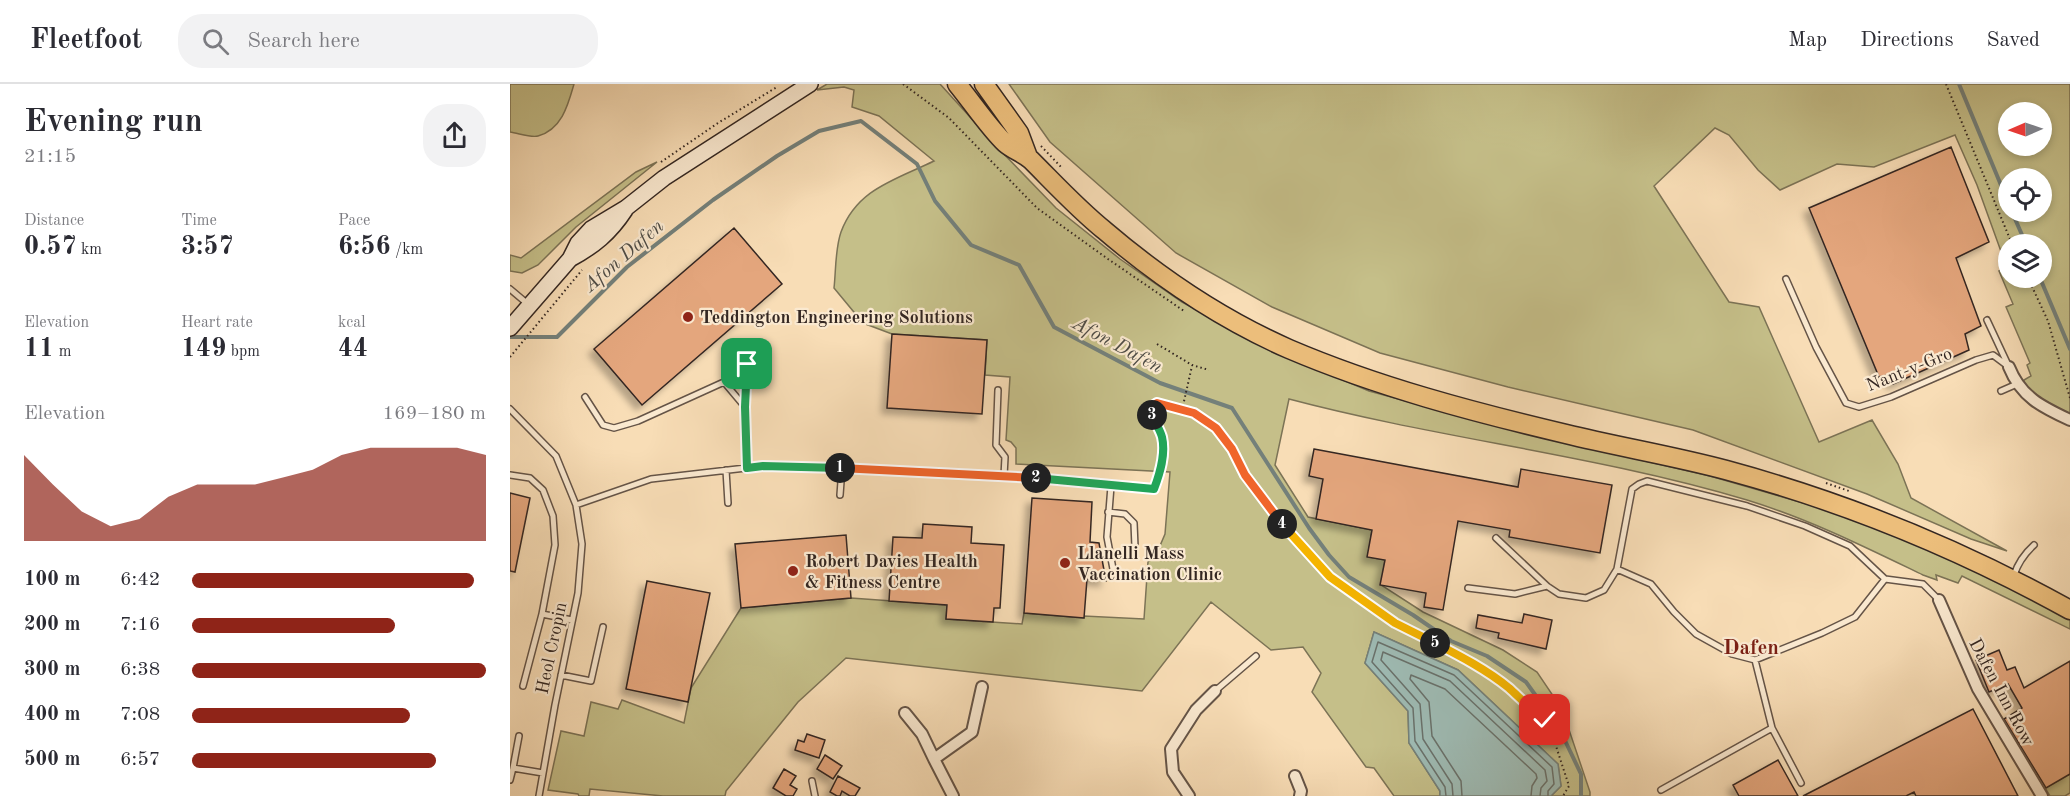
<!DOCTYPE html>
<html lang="en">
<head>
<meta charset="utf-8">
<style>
	body { margin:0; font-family:"Old Standard TT",serif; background:#f2f2f3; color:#2b2b33; height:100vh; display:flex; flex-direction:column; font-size:22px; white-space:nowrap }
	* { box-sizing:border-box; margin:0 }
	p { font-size:20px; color:#7c7c81 }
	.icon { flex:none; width:33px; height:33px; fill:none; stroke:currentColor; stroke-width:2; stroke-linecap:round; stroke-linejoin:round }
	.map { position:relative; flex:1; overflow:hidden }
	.sheet { display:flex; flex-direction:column; background:#fff; width:510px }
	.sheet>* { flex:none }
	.needle { width:39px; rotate:268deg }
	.fabs { position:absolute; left:1488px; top:18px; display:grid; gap:12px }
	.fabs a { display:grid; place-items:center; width:54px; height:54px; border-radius:50%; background:#fff; box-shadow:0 3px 9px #0003; font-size:30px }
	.pin { position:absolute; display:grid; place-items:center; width:51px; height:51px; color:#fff; margin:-26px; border-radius:12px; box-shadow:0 3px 9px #0006 }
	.km { position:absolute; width:30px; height:30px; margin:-15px; border-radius:50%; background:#222; color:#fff; font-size:16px; line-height:30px; text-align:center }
	.round { display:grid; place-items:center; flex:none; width:63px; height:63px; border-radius:24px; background:#f2f2f3 }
	.headline { display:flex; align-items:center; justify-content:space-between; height:102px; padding:0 24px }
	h1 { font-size:33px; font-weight:600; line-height:45px }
	.stats { display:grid; grid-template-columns:repeat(3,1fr); gap:9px; height:102px; padding:6px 24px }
	.stats div { display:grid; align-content:center }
	.stats b { font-size:26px; font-weight:600 }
	.stats small { font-size:16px; font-weight:400 }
	.stats p { font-size:16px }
	.chart { height:168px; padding:12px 24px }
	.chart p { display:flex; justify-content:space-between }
	.chart svg { width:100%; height:108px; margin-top:6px; fill:#8f2418; opacity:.7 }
	ul { padding:0 24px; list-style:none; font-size:20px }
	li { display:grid; grid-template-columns:96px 72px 1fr; align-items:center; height:45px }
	li i { height:15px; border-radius:8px; background:#8f2418 }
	header { display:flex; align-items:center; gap:36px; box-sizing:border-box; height:84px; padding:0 30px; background:#fff; border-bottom:2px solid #e1e1e2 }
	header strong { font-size:28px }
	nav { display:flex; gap:33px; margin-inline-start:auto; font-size:21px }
	.search { width:420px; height:54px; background:#f2f2f3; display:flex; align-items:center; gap:15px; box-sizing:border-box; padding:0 21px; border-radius:24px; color:#7c7c81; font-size:22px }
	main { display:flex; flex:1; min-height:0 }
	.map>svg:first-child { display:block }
	.green { fill:#c5bf89; stroke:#7c7356; stroke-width:1.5; fill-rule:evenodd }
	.water { fill:#9ebbb4; stroke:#74807a; stroke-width:1.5 }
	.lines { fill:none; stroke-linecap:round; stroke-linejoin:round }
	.shore { stroke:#69716b; stroke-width:1.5 }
	.stream { stroke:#74807a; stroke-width:4 }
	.building { fill:#e4a67d; stroke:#342722; stroke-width:1.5; filter:url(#shadow) }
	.service-casing { stroke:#655447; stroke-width:8 }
	.minor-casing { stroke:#655447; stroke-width:14 }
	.secondary-casing { stroke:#342722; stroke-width:18 }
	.trunk-casing { stroke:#342722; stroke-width:21 }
	.path { stroke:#342722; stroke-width:2; stroke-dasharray:1.5 3; stroke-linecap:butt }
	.service { stroke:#fae9d0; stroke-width:5 }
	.minor { stroke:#fae9d0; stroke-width:10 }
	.secondary { stroke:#fae9d0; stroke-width:15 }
	.trunk { stroke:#ecbe7b; stroke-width:18 }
	.split-1-casing { stroke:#fff; stroke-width:12 }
	.split-2-casing { stroke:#fff; stroke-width:12 }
	.split-3-casing { stroke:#fff; stroke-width:12 }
	.split-4-casing { stroke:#fff; stroke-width:12 }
	.split-5-casing { stroke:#fff; stroke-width:12 }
	.split-6-casing { stroke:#fff; stroke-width:12 }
	.split-1 { stroke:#22a559; stroke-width:8 }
	.split-2 { stroke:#f0652b; stroke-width:8 }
	.split-3 { stroke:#22a559; stroke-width:8 }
	.split-4 { stroke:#f0652b; stroke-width:8 }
	.split-5 { stroke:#f5b400; stroke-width:8 }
	.split-6 { stroke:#f5b400; stroke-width:8 }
	.poi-dot { fill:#8f2418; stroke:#fae9d0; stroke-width:2 }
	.labels { text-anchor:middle; stroke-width:4.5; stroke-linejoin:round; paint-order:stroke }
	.poi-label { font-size:18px; font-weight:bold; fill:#342722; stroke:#fae9d0; text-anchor:start }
	.street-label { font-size:18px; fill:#342722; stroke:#fae9d0 }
	.water-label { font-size:20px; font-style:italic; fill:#4e4c46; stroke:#fae9d0 }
	.quarter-label { font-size:21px; font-weight:bold; fill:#7a1f14; stroke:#fae9d0 }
</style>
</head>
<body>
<header>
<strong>Fleetfoot</strong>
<div class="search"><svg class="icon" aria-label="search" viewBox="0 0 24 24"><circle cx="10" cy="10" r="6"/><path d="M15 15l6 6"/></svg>Search here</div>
<nav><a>Map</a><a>Directions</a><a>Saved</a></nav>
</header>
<main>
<section class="sheet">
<div class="headline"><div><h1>Evening run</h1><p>21:15</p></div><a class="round"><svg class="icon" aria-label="share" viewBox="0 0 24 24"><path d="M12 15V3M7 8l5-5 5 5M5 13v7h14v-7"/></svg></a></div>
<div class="stats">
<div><p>Distance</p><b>0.57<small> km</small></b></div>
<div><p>Time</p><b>3:57</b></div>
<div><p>Pace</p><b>6:56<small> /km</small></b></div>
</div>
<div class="stats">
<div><p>Elevation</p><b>11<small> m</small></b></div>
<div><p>Heart rate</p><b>149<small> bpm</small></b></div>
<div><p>kcal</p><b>44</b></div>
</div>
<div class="chart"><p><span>Elevation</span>169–180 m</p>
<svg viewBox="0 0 160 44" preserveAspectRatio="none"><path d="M0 44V9L10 21L20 32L30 38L40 35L50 26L60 21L70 21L80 21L90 18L100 15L110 9L120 6L130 6L140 6L150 6L160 9V44z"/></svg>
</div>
<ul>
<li><b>100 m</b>6:42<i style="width:96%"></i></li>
<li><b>200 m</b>7:16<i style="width:69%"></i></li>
<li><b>300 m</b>6:38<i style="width:100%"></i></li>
<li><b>400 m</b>7:08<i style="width:74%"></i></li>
<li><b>500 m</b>6:57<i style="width:83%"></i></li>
</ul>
</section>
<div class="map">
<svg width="1560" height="712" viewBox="0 0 1560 712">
	<defs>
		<filter id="shadow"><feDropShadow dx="-5.5" dy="5.5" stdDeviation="3" flood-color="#0004"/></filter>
	</defs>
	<rect width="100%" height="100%" fill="#f8ddb6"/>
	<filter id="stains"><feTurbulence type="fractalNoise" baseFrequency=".00333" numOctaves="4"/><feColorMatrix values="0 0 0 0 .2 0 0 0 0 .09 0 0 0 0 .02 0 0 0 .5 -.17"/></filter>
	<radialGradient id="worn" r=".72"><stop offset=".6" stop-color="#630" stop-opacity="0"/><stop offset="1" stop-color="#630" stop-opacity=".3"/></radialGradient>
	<path class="green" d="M0,0H64C58,21 52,45 28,52C21,54 8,49 0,48Z
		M317,0H430L490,66L546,124L610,175L672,218L757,264L859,307L1014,349L1200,392L1328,429L1401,458L1482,494L1560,536V545L1452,492L1448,499L1426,491L1427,496L1413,491C1355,463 1299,435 1237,416C1087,371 930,355 779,315L765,381L798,433L862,446L858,473L875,476L871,501L913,528L993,566L1027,588L1052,625L1080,708V712H1041L1051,702L1048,680L948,586L864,548L855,579L898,627L899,659L930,707V712H884L864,684L856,683L802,608L811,589L793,563L761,566L701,518L632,607L336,574L288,618L216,707L215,712H153L80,705L79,712H69L68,710L38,706L51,647L74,652L81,618L108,625L112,616L174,639L181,604L231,524L341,514L437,521L436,535L512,540L514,529L574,534V532L634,535L638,478L649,464L655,450L660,388L506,380V364L501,358L496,356L500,293L475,291L477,256L382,250L353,239L324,204C326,187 325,165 331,148C347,105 385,96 424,77L369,32L342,23L344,6L334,3L307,6Z
		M499,0H1560V330L1527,313L1514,300V296L1521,292L1517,281L1520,279L1496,223L1503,220L1489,187L1497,184L1467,101L1445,51L1364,83L1327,80L1270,106L1248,86L1219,51L1205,44L1144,102L1219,218L1249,223L1309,358L1362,336L1388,380L1401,414L1497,467L1461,455L1357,410L1183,346L998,303L870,269L762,223L666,169L540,58ZM1498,28H1532V62H1498ZM1498,94H1532V128H1498ZM1498,160H1532V194H1498Z
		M147,78L66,143L28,181L12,189L0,187V171L11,174L126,88Z
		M1560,690V709L1555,712H1540L1535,704Z"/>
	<path class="water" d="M864,548L948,586L1048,680L1051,702L1041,712H930V707L899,659L898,627L855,579Z"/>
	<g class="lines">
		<path class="shore" d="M936,712L935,703L905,657L903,624L862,578L868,558L944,591L1042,683L1044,700L1038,707V712
			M943,712L942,700L913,655L910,620L871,576L873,568L940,597L1035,686L1037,697L1031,704L1030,712
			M952,712L951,697L922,652L919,618L900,595L901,591L935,605L1026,690L1027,694L1022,702L1021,712"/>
		<path class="stream" d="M1449,0L1498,118
			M1502,128L1516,160
			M1530,194L1560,265
			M0,253H47L117,183L203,116L267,72L309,47L351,37L407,80L425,117L461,161L509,181L544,243L650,299L722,324L799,444L819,471L839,493L903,531L941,557L977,572L1016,598L1049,644L1071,690V712"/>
	</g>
	<path class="building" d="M1441,63L1479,158L1446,174L1471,242L1455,250L1459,266L1383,300L1377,291L1369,293L1299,124Z
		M224,144L272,200L132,321L84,265Z
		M382,250L477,256L472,330L377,324Z
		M804,365L1008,403L1011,385L1102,401L1090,469L999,453L1000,446L948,437L933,526L914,523L916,509L870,501L875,476L857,473L862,446L806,435L813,395L799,392Z
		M0,409L20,414L5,488L0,487Z
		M522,414L582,418L580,458L589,459L596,497L577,495L574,534L514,529Z
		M413,440L462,443L461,459L494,461L490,524H484L483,538L436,535L437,521L379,517L383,453L412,454Z
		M336,451L341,514L231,524L225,460Z
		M137,497L200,509L178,618L116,605Z
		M1014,530L1042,536L1036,565L988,554L989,549L966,544L968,531L1012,539Z
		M1489,566L1497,586L1505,583L1514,604L1560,577V690L1536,704L1494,635L1512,624L1498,600L1479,608L1466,576Z
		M1463,625L1508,712H1406L1404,708L1396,712H1293Z
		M297,650L315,656L309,674L285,666L288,656L294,658Z
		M315,671L332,682L323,695L307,685Z
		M1268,676L1288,712H1229L1223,701Z
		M274,685L286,692L280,701L287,705L283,712H276L263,704Z
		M328,692L350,704L345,712H340L332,707L330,712H327L320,708Z"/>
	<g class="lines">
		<g class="service-casing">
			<path id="service" d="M1276,195L1306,263L1336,319L1349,323L1381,313L1466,276L1483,271L1499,283L1477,236
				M0,205L19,221
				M237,280L235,323L238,384
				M214,298L237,280
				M488,306L486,361L495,373L494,392
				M1491,307L1507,300
				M75,313L93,341L104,344L128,337L214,298L235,323
				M0,325L46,372L66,421L141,395L253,382L501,392L570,397L644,405
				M216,386L218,419
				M0,391L20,394L33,406L43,432L45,461L32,530L62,536
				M601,402L597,453L603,485
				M330,411L332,384
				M598,428L615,430L624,439L625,463
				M986,454L1037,502L1049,510L1076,514L1094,506L1107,485L1122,405L1129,400L1137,397L1237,422L1295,442L1340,462L1375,495L1413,500L1429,516
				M1107,485L1141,500L1164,528L1186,550L1222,570L1245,576L1312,549L1345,533L1375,495
				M1504,491C1508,479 1514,470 1524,461
				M958,504L1005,510L1037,502
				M1245,576L1262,644L1291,699
				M51,591L81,597L93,543
				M13,602L32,530
				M705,607L746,572
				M3,684L9,652
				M0,696L3,684L33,689
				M302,697L305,712
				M1151,706L1262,644
				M29,712L45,621L68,509L72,460L66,421"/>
		</g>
		<g class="minor-casing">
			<path id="minor" d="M1499,283C1511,313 1532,323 1560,336
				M1429,516L1468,605L1532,712
				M395,629L412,650L424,675
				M785,692L791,707L790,712
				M443,712L424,675L462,648L472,603
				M679,712L663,688L661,665L686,626L705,607"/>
		</g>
		<g class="secondary-casing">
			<path id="secondary" d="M60,175C84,162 100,149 115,126
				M0,244L60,175L68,159L81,145L116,124L154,94L300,0"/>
		</g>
		<g class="trunk-casing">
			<path id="trunk" d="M447,0C461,17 480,45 495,59C503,66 513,69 521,76C545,100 568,125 594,146C649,193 713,236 779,265C868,303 963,328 1056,350C1109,363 1164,372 1216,386C1338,419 1450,465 1560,526
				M474,0L509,49L518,73"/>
		</g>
		<path class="path" d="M393,0L439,34L527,124L598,175L674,227
			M1436,0L1502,160
			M531,62L552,84
			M151,78L208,39L267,3
			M1518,194L1538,237L1560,314
			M647,260L682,281L699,286
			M0,273L72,186
			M672,326L682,282
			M647,397C659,370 650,353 641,328L644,321L647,319L684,329L706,344L722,365L735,391L758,424L820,493L885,539L956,575L998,604L1020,625L1035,636L1044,656L1059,702L1053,712
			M1316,399L1339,407"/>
		<use href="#service" class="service"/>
		<use href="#minor" class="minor"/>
		<use href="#secondary" class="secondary"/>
		<use href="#trunk" class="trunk"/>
	</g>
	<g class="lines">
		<g class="split-1-casing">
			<path id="split-1" d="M237,280L235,323L237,384L253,382L330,384"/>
		</g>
		<g class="split-2-casing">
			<path id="split-2" d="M330,384L526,394"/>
		</g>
		<g class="split-3-casing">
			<path id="split-3" d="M526,394L644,405C650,389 656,370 652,353C650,346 645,338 642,331"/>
		</g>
		<g class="split-4-casing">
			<path id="split-4" d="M642,331L644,321L647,319L684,329L706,344L722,365L735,391L772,440"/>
		</g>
		<g class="split-5-casing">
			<path id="split-5" d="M772,440L820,493L885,539L925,559"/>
		</g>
		<g class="split-6-casing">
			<path id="split-6" d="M925,559C950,572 977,586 999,604C1011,615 1022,626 1035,636"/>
		</g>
		<use href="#split-1" class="split-1"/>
		<use href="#split-2" class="split-2"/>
		<use href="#split-3" class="split-3"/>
		<use href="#split-4" class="split-4"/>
		<use href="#split-5" class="split-5"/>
		<use href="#split-6" class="split-6"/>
	</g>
	<g class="poi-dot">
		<circle cx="178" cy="233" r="6"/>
		<circle cx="555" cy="479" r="6"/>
		<circle cx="283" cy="487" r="6"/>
	</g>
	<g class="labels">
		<g class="poi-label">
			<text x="190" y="239">Teddington Engineering Solutions</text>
			<text x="567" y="475">Llanelli Mass<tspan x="567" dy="21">Vaccination Clinic</tspan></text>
			<text x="295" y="483">Robert Davies Health<tspan x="295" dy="21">&amp; Fitness Centre</tspan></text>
		</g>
		<g class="street-label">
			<text transform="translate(1399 285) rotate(-22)" y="6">Nant-y-Gro</text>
			<text transform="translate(41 564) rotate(-78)" y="6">Heol Cropin</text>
			<text transform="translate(1492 608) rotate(62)" y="6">Dafen Inn Row</text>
		</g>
		<g class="water-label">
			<text transform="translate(113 171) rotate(-41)" y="7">Afon Dafen</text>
			<text transform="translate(608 260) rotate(28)" y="7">Afon Dafen</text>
		</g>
		<g class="quarter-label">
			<text x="1241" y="570">Dafen</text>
		</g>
	</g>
	<rect width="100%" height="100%" filter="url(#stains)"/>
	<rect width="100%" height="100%" fill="url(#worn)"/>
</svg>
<div class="fabs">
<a><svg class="needle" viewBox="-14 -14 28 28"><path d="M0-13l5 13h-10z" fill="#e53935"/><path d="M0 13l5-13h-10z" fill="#7c7c81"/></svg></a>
<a><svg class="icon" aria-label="locate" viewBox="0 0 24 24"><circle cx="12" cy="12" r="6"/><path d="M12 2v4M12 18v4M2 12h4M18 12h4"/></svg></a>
<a><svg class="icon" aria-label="layers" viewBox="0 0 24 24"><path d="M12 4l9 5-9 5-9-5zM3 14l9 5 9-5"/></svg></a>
</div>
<div class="pin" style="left:237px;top:280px;background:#1e9e55"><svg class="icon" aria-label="arrive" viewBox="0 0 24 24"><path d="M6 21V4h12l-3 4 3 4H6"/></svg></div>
<div class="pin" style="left:1035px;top:636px;background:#d93025"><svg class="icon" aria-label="check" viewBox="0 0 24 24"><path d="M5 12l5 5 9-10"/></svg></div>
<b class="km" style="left:330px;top:384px">1</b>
<b class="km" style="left:526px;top:394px">2</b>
<b class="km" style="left:642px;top:331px">3</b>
<b class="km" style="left:772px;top:440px">4</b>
<b class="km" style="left:925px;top:559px">5</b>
</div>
</main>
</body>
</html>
